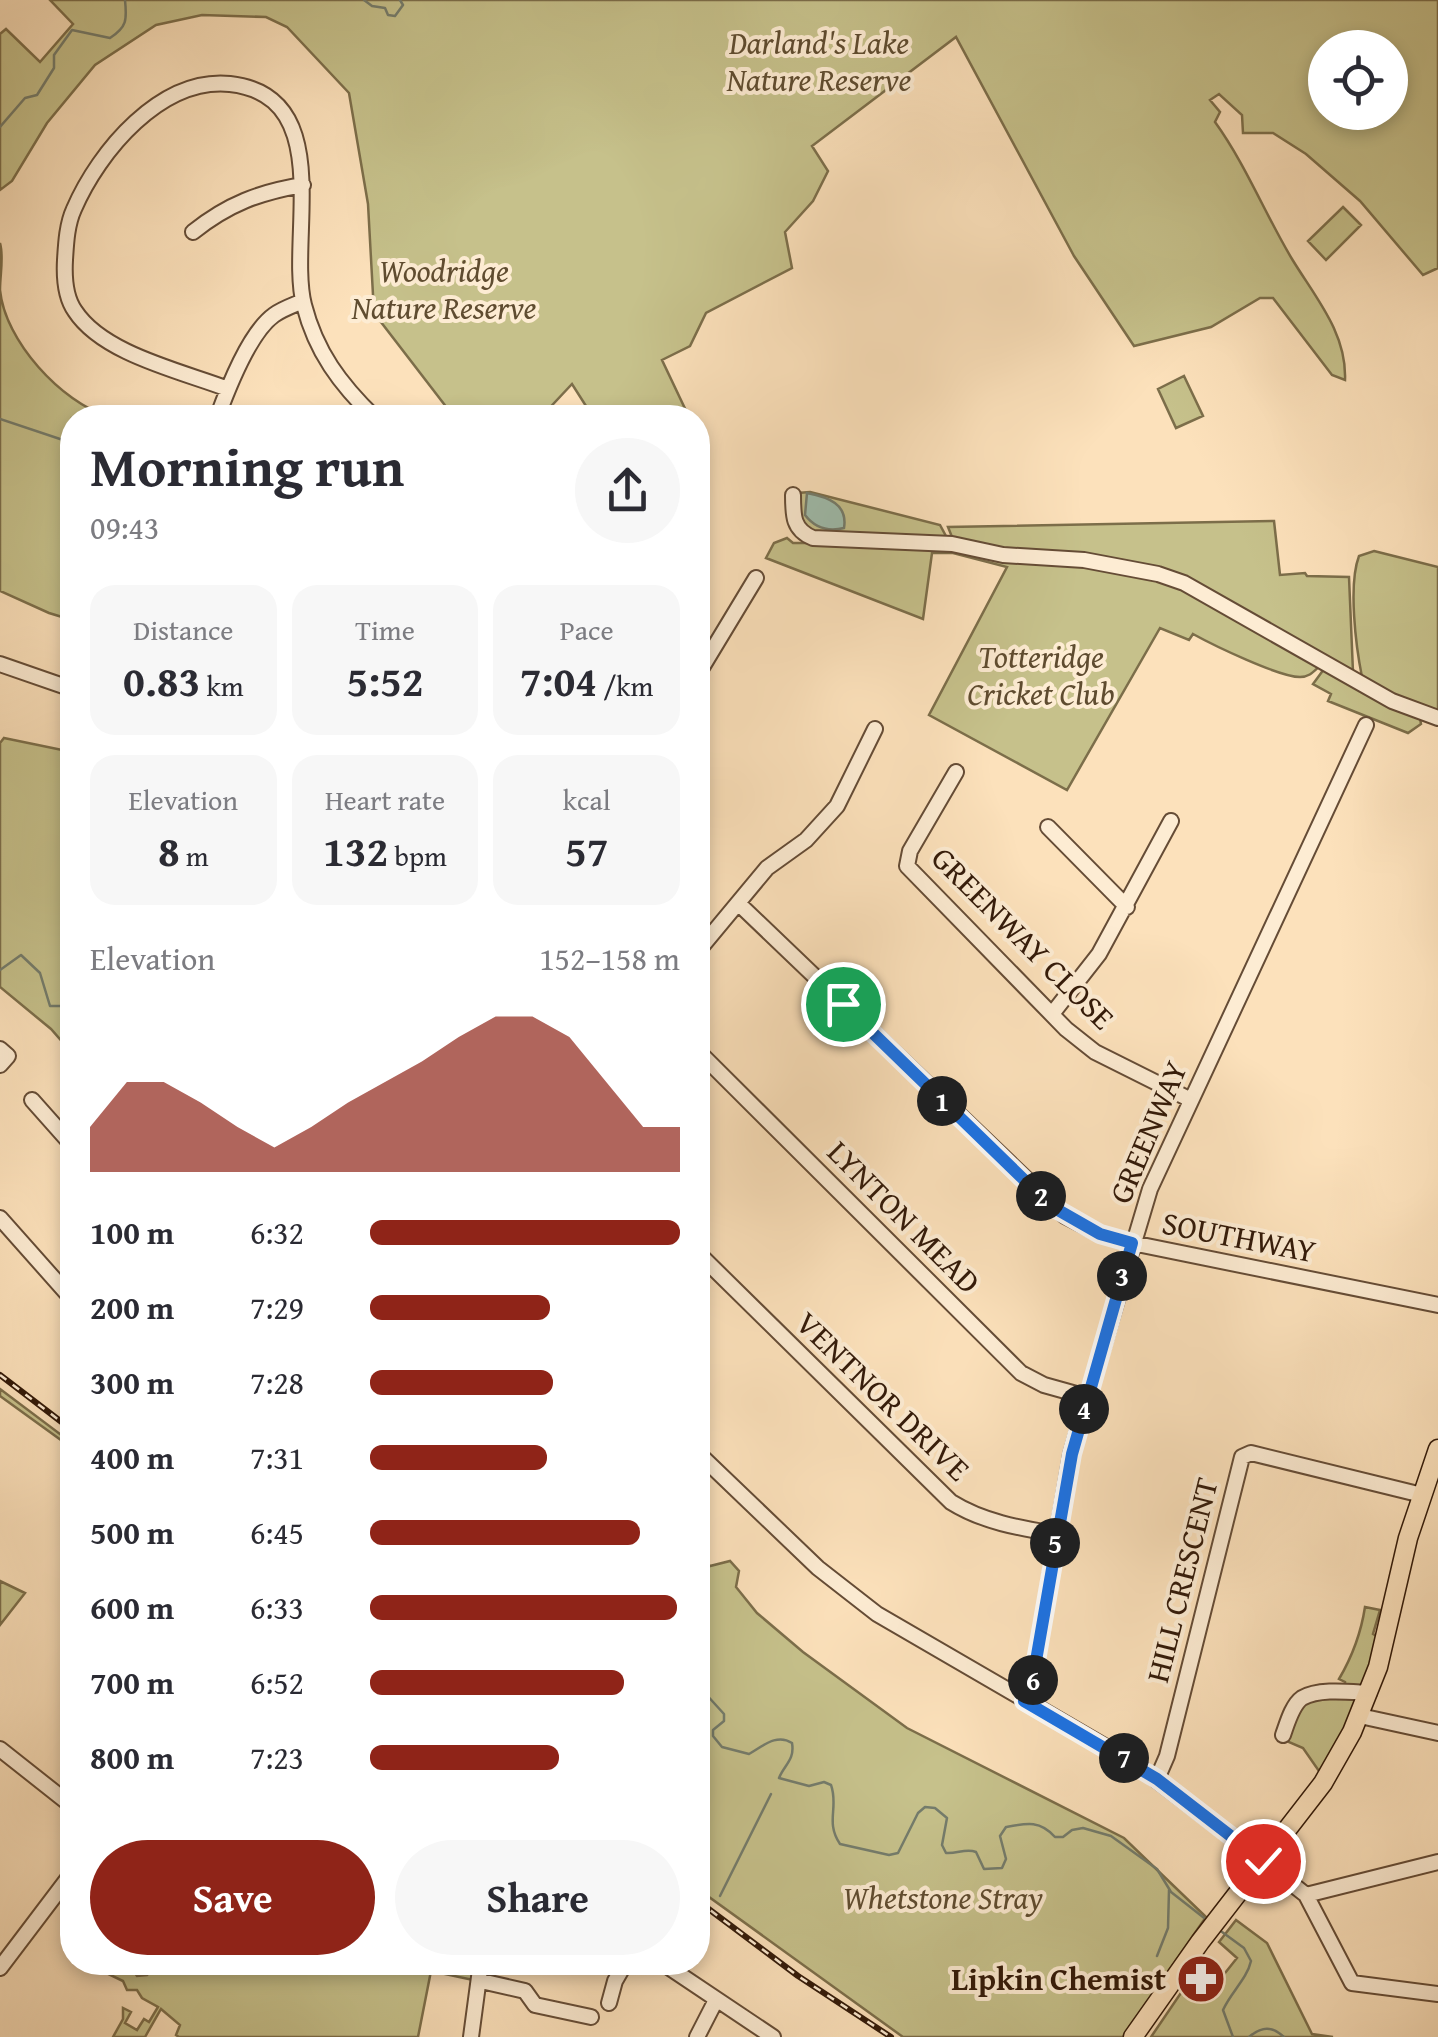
<!DOCTYPE html>
<html lang="en">
<head>
<meta charset="utf-8">
<style>
	body { margin:0; font-family:"Gentium Book Plus",serif; background:#f7f7f7; color:#2b2b33; height:100vh; display:flex; flex-direction:column; font-size:38px; white-space:nowrap }
	* { box-sizing:border-box; margin:0 }
	p { font-size:32px; color:#7c7c81 }
	.icon { flex:none; width:55px; height:55px; fill:none; stroke:currentColor; stroke-width:2; stroke-linecap:round; stroke-linejoin:round }
	.map { position:relative; flex:1; overflow:hidden }
	.details { position:absolute; left:60px; top:405px; width:650px; height:1570px; display:flex; flex-direction:column; background:#fff; border-radius:40px; box-shadow:0 5px 15px #0003 }
	.details>* { flex:none }
	.tools { position:absolute; left:1308px; top:30px; display:grid; gap:20px }
	.tools a { display:grid; place-items:center; width:100px; height:100px; border-radius:50%; background:#fff; box-shadow:0 5px 15px #0003; font-size:50px }
	.pin { position:absolute; display:grid; place-items:center; width:85px; height:85px; color:#fff; margin:-42px; border:5px solid #fff; border-radius:50%; box-shadow:0 2px 10px #0007 }
	.km { position:absolute; width:50px; height:50px; margin:-25px; border-radius:50%; background:#222; color:#fff; font-size:28px; line-height:50px; text-align:center }
	.round { display:grid; place-items:center; flex:none; width:105px; height:105px; border-radius:52px; background:#f7f7f7 }
	.headline { display:flex; align-items:center; justify-content:space-between; height:170px; padding:0 30px }
	h1 { font-size:55px; font-weight:800; line-height:75px }
	.metrics { display:grid; grid-template-columns:repeat(3,1fr); gap:15px; height:170px; padding:10px 30px }
	.metrics div { display:grid; align-content:center; border-radius:25px; background:#f7f7f7; text-align:center }
	.metrics b { font-size:42px; font-weight:800 }
	.metrics small { font-size:28px; font-weight:400 }
	.metrics p { font-size:28px }
	.chart { height:280px; padding:20px 30px }
	.chart p { display:flex; justify-content:space-between }
	.chart svg { width:100%; height:180px; margin-top:10px; fill:#8f2418; opacity:.7 }
	.button { display:flex; gap:20px; margin-top:auto; padding:20px 30px }
	.button a { flex:1; height:115px; border-radius:60px; background:#8f2418; color:#fff; font-size:40px; font-weight:800; line-height:115px; text-align:center }
	.button a+a { background:#f7f7f7; color:#2b2b33 }
	ul { padding:0 30px; list-style:none; font-size:32px }
	li { display:grid; grid-template-columns:160px 120px 1fr; align-items:center; height:75px }
	li i { height:25px; border-radius:12px; background:#8f2418 }
	.map>svg:first-child { display:block }
	.green { fill:#c6c18b; stroke:#7c6e4a; stroke-width:2.5; fill-rule:evenodd }
	.water { fill:#9fbeae; stroke:#747c6c; stroke-width:2.5 }
	.lines { fill:none; stroke-linecap:round; stroke-linejoin:round }
	.stream { stroke:#747c6c; stroke-width:2.5 }
	.minor-casing { stroke:#654c36; stroke-width:18 }
	.major-casing { stroke:#331a09; stroke-width:21 }
	.minor { stroke:#fdecd3; stroke-width:14 }
	.major { stroke:#fce1bb; stroke-width:18 }
	.rail-casing { stroke:#331a09; stroke-width:6 }
	.rail { stroke:#fdecd3; stroke-width:2.5; stroke-dasharray:8; stroke-linecap:butt }
	.route-casing { stroke:#fff; stroke-width:20 }
	.route { stroke:#1a73e8; stroke-width:12 }
	.labels { text-anchor:middle; stroke-width:8; stroke-linejoin:round; paint-order:stroke }
	.park-label { font-size:32px; font-style:italic; fill:#5f4c30; stroke:#fdecd3 }
	.street-label { font-size:32px; fill:#331a09; stroke:#fdecd3 }
	.poi-label { font-size:32px; font-weight:bold; fill:#331a09; stroke:#fdecd3; text-anchor:end }
</style>
</head>
<body>
<div class="map">
<svg width="1438" height="2037" viewBox="0 0 1438 2037">
	<rect width="100%" height="100%" fill="#fce1bb"/>
	<filter id="stains"><feTurbulence type="fractalNoise" baseFrequency=".002" numOctaves="4"/><feColorMatrix values="0 0 0 0 .2 0 0 0 0 .09 0 0 0 0 .02 0 0 0 .5 -.17"/></filter>
	<radialGradient id="worn" r=".72"><stop offset=".6" stop-color="#630" stop-opacity="0"/><stop offset="1" stop-color="#630" stop-opacity=".3"/></radialGradient>
	<path class="green" d="M50,0H1438V268L1423,275L1360,201L1306,154L1273,133H1243L1242,115L1219,94L1210,100L1220,112L1215,122C1246,165 1265,214 1292,259C1315,297 1347,333 1345,380L1332,375L1273,298H1260L1211,327L1134,346L1074,256L956,37L812,146L828,171L813,201L785,232L792,268L706,313L690,346L662,360L689,417H593L572,384L541,417H454L374,313L368,204L349,93L287,27L266,17L202,15L156,25L95,65L47,123L12,181L0,190V34L6,29L40,62L73,24ZM1325,48H1390V112H1325Z
		M1343,207L1361,225L1326,260L1308,241Z
		M0,243C4,257 0,274 0,290C5,341 61,402 109,417L72,418V620L49,613L0,591Z
		M1184,376L1203,416L1176,428L1158,389Z
		M810,492L940,525L947,538L812,533L799,522L798,493Z
		M1274,521L1280,575L1305,573L1307,576L1349,577L1353,672L1192,584L954,542L948,527Z
		M787,538L793,543H904L1082,564L1174,582L1321,665C1314,671 1310,677 1300,677C1279,677 1213,645 1193,634L1189,640L1160,628L1067,790L929,715L1007,567L953,553H932L923,619L766,558L774,543Z
		M1374,551L1438,567V712L1421,709L1362,677C1356,647 1348,585 1359,556Z
		M1327,665L1420,718L1421,724L1408,733L1328,701L1331,694L1313,684Z
		M4,738L72,752V1053L51,1029L0,987V743Z
		M0,1389L72,1443V1448L0,1396Z
		M698,1553L710,1566L730,1561L739,1571L736,1587L757,1613L803,1652L907,1728L1124,1838L1206,1917L1123,2037H903L698,1889Z
		M0,1581L25,1593L0,1625Z
		M1365,1607L1380,1610L1373,1634L1378,1637L1353,1720L1321,1774L1303,1748L1284,1740L1305,1702L1345,1688V1682L1339,1679C1352,1657 1361,1633 1365,1607Z
		M1236,1920L1267,1943L1312,2034L1333,2037H1151L1187,1984L1206,1997L1237,1958L1219,1942Z
		M111,1962L128,1963L137,1976L147,1975L159,1962H474L473,1980L431,1971L418,2037H179L176,2035L180,2025L161,2009L145,2037H113L123,2019V2008L131,2012L125,2023L137,2030L144,2019L149,2022L158,2007L142,1998L137,1990H127L123,1981L106,1973Z"/>
	<path class="water" d="M807,493C828,497 848,504 844,528C828,532 815,528 805,515Z"/>
	<g class="lines">
		<path class="stream" d="M364,0L372,6L385,8L388,15L395,16L403,5L400,0
			M0,127L25,98L37,95L54,68V55L72,30L110,38C127,27 127,20 125,0
			M0,419L72,443
			M0,970L21,955L40,973L50,1006H72
			M698,1677L704,1692L724,1714V1721L713,1730V1736L722,1747L749,1754C763,1746 777,1733 792,1743C795,1760 784,1765 779,1778L809,1786L824,1782L831,1785C839,1807 825,1822 840,1844L889,1855L898,1853L918,1813L925,1807L935,1808L947,1818L942,1845L946,1853C957,1854 966,1848 976,1852L984,1869L1002,1868L1006,1859L1000,1836L1006,1827C1027,1823 1040,1820 1055,1837H1063L1072,1830L1083,1828L1111,1836L1157,1869L1171,1892L1208,1921
			M720,1896L771,1794
			M1218,1929L1244,1948L1251,1961C1247,1979 1231,1992 1223,2010L1233,2037
			M1157,1956L1168,1928L1169,1890
			M1249,2037C1262,2026 1272,2026 1284,2037"/>
		<g class="minor-casing">
			<path id="minor" d="M193,232C228,204 260,192 303,185
				M228,389C181,371 103,354 75,311C65,297 64,278 65,260C66,243 67,224 74,209C99,151 161,77 230,84C338,96 287,238 304,305C316,352 340,384 375,418
				M217,418C228,388 249,333 274,315C282,309 294,305 303,301
				M793,495C793,516 793,530 813,538L952,544L1003,555L1084,560L1158,574L1184,583L1392,701L1438,718
				M0,664L72,689
				M698,674L756,578
				M956,772L910,851L907,866L1066,1029L1095,1052L1191,1100
				M1048,827L1127,907
				M739,904L1065,1216L1100,1234L1132,1243L1438,1305
				M698,951L767,868L806,840L837,806L875,729
				M1052,1014L1099,954L1171,821
				M0,1049L8,1056L0,1065
				M698,1051L1021,1373L1044,1385L1087,1397
				M32,1100L72,1145
				M0,1218L72,1299
				M698,1253L951,1502C983,1522 1019,1528 1056,1534
				M698,1453L818,1568L877,1614L1137,1765L1263,1861
				M1024,1701L1033,1679L1071,1454L1150,1189L1366,725
				M1360,1716L1438,1733
				M1283,1735C1287,1724 1292,1705 1302,1698C1319,1688 1350,1692 1369,1693
				M0,1749L72,1806
				M1157,1779L1167,1756L1242,1457L1251,1453L1422,1495
				M1263,1861L1306,1895L1352,1983L1438,1994
				M1306,1895L1438,1862
				M661,1962L773,2037
				M0,1968L72,1873
				M481,1981L525,1991L535,2005L591,2017
				M609,2003L615,1981L626,1962
				M471,2037L481,1962
				M697,2037L716,2000"/>
		</g>
		<g class="major-casing">
			<path id="major" d="M1133,2037L1200,1942L1323,1783L1352,1732L1378,1667L1408,1538L1438,1449"/>
		</g>
		<use href="#minor" class="minor"/>
		<use href="#major" class="major"/>
		<g class="rail-casing">
			<path id="rail" d="M0,1375L72,1430
				M698,1901L798,1976L891,2037"/>
		</g>
		<use href="#rail" class="rail"/>
	</g>
	<g class="lines">
		<g class="route-casing">
			<path id="route" d="M843,1004L1051,1206L1100,1234L1132,1243L1072,1454L1033,1678L1024,1701L1157,1779L1263,1861"/>
		</g>
		<use href="#route" class="route"/>
	</g>
	<defs>
		<g id="pharmacy-disc" transform="scale(2.5)"><circle r="9.5" fill="#8f2418" stroke="#fdecd3"/><path d="M-2-6h4v4h4v4h-4v4h-4v-4h-4v-4h4Z" fill="#fff"/></g>
	</defs>
	<g fill-rule="evenodd">
		<use href="#pharmacy-disc" x="1201" y="1979"/>
	</g>
	<g class="labels">
		<g class="park-label">
			<text x="819" y="54">Darland's Lake<tspan x="819" dy="37">Nature Reserve</tspan></text>
			<text x="444" y="282">Woodridge<tspan x="444" dy="37">Nature Reserve</tspan></text>
			<text x="1041" y="668">Totteridge<tspan x="1041" dy="37">Cricket Club</tspan></text>
			<text x="943" y="1909">Whetstone Stray</text>
		</g>
		<g class="street-label">
			<text transform="translate(1023 938) rotate(45)" y="11">GREENWAY CLOSE</text>
			<text transform="translate(1148 1132) rotate(-67)" y="11">GREENWAY</text>
			<text transform="translate(904 1217) rotate(45)" y="11">LYNTON MEAD</text>
			<text transform="translate(1239 1237) rotate(11)" y="11">SOUTHWAY</text>
			<text transform="translate(883 1396) rotate(44)" y="11">VENTNOR DRIVE</text>
			<text transform="translate(1182 1580) rotate(-76)" y="11">HILL CRESCENT</text>
		</g>
		<g class="poi-label">
			<text x="1166" y="1990">Lipkin Chemist</text>
		</g>
	</g>
	<rect width="100%" height="100%" filter="url(#stains)"/>
	<rect width="100%" height="100%" fill="url(#worn)"/>
</svg>
<div class="tools">
<a><svg class="icon" aria-label="locate" viewBox="0 0 24 24"><circle cx="12" cy="12" r="6"/><path d="M12 2v4M12 18v4M2 12h4M18 12h4"/></svg></a>
</div>
<div class="pin" style="left:843px;top:1004px;background:#1e9e55"><svg class="icon" aria-label="arrive" viewBox="0 0 24 24"><path d="M6 21V4h12l-3 4 3 4H6"/></svg></div>
<div class="pin" style="left:1263px;top:1861px;background:#d93025"><svg class="icon" aria-label="check" viewBox="0 0 24 24"><path d="M5 12l5 5 9-10"/></svg></div>
<b class="km" style="left:942px;top:1101px">1</b>
<b class="km" style="left:1041px;top:1196px">2</b>
<b class="km" style="left:1122px;top:1276px">3</b>
<b class="km" style="left:1084px;top:1409px">4</b>
<b class="km" style="left:1055px;top:1543px">5</b>
<b class="km" style="left:1033px;top:1680px">6</b>
<b class="km" style="left:1124px;top:1758px">7</b>
<section class="details">
<div class="headline"><div><h1>Morning run</h1><p>09:43</p></div><a class="round"><svg class="icon" aria-label="share" viewBox="0 0 24 24"><path d="M12 15V3M7 8l5-5 5 5M5 13v7h14v-7"/></svg></a></div>
<div class="metrics">
<div><p>Distance</p><b>0.83<small> km</small></b></div>
<div><p>Time</p><b>5:52</b></div>
<div><p>Pace</p><b>7:04<small> /km</small></b></div>
</div>
<div class="metrics">
<div><p>Elevation</p><b>8<small> m</small></b></div>
<div><p>Heart rate</p><b>132<small> bpm</small></b></div>
<div><p>kcal</p><b>57</b></div>
</div>
<div class="chart"><p><span>Elevation</span>152–158 m</p>
<svg viewBox="0 0 160 44" preserveAspectRatio="none"><path d="M0 44V33L10 22L20 22L30 27L40 33L50 38L60 33L70 27L80 22L90 17L100 11L110 6L120 6L130 11L140 22L150 33L160 33V44z"/></svg>
</div>
<ul>
<li><b>100 m</b>6:32<i style="width:100%"></i></li>
<li><b>200 m</b>7:29<i style="width:58%"></i></li>
<li><b>300 m</b>7:28<i style="width:59%"></i></li>
<li><b>400 m</b>7:31<i style="width:57%"></i></li>
<li><b>500 m</b>6:45<i style="width:87%"></i></li>
<li><b>600 m</b>6:33<i style="width:99%"></i></li>
<li><b>700 m</b>6:52<i style="width:82%"></i></li>
<li><b>800 m</b>7:23<i style="width:61%"></i></li>
</ul>
<div class="button"><a>Save</a><a>Share</a></div>
</section>
</div>
</body>
</html>
